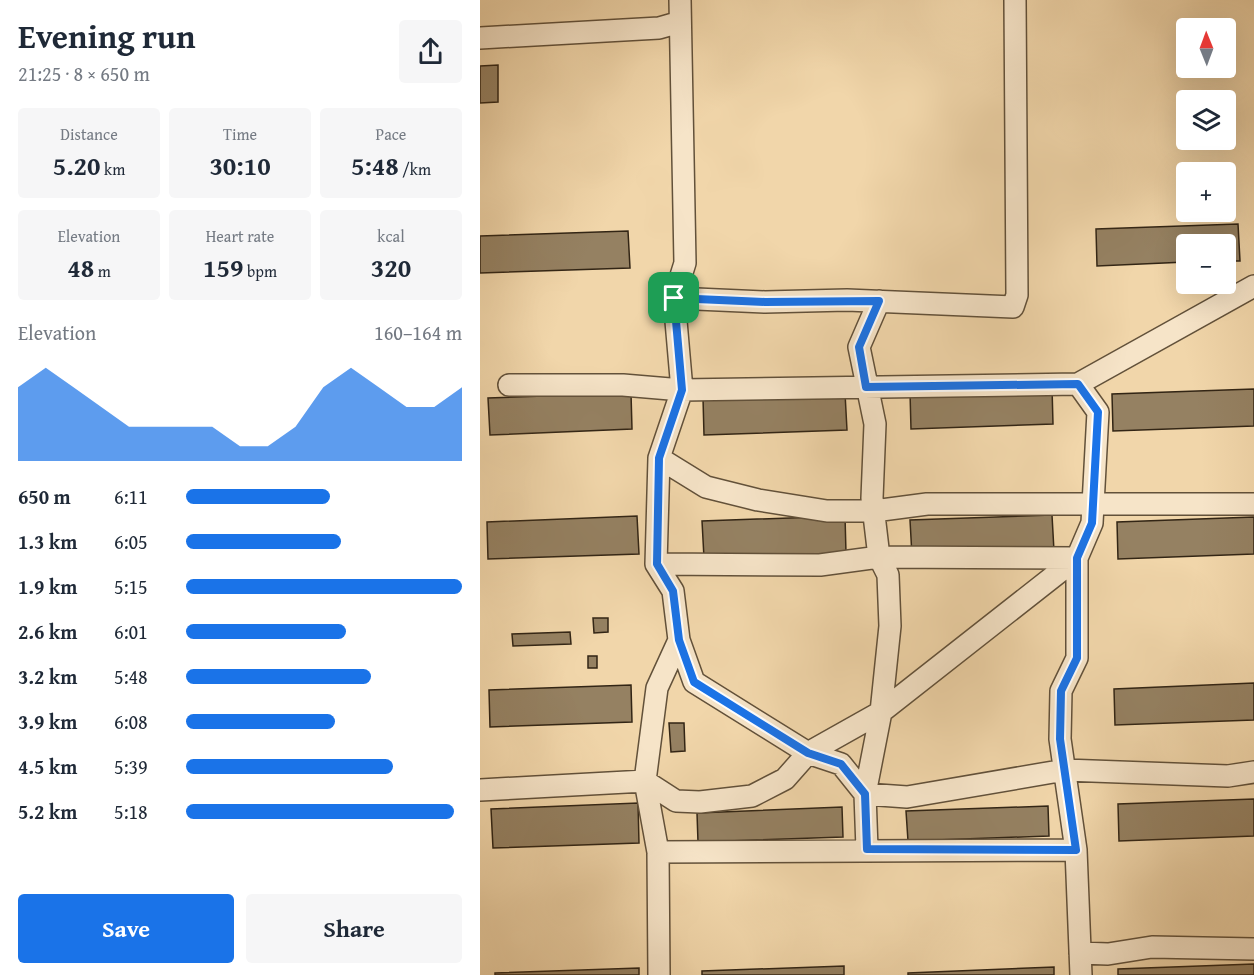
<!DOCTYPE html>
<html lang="en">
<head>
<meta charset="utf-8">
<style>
	body { margin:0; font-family:"Gentium Book Plus",serif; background:#f6f6f7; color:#1f2937; height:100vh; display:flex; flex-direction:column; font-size:22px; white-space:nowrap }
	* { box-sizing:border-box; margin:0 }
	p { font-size:20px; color:#747a83 }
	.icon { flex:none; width:33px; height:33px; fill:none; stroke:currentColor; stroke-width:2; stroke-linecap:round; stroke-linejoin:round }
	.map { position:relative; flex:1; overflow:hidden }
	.sheet { display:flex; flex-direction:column; background:#fff; width:480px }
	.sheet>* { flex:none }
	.needle { width:39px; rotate:359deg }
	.controls { position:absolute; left:696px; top:18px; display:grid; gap:12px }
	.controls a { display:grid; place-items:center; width:60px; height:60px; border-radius:6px; background:#fff; box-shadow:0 6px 24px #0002; font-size:30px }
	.pin { position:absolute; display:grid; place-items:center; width:51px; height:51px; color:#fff; margin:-26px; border-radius:12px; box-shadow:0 3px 9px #0006 }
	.round { display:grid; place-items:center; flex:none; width:63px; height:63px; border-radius:6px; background:#f6f6f7 }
	.overview { display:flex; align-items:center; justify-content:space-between; height:102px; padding:0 18px }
	h1 { font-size:33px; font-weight:700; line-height:45px }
	.metrics { display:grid; grid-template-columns:repeat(3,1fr); gap:9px; height:102px; padding:6px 18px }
	.metrics div { display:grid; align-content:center; border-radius:6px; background:#f6f6f7; text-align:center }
	.metrics b { font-size:26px; font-weight:700 }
	.metrics small { font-size:16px; font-weight:400 }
	.metrics p { font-size:16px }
	.chart { height:168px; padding:12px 18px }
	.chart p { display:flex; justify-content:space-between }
	.chart svg { width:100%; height:108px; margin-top:6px; fill:#1a73e8; opacity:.7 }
	.action { display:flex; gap:12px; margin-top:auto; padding:12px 18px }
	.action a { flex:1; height:69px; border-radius:6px; background:#1a73e8; color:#fff; font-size:24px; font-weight:700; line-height:69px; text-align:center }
	.action a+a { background:#f6f6f7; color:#1f2937 }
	ul { padding:0 18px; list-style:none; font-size:20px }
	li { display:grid; grid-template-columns:96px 72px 1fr; align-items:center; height:45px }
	li i { height:15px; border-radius:8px; background:#1a73e8 }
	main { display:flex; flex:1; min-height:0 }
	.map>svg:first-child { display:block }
	.building { fill:#958162; stroke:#322515; stroke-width:1.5 }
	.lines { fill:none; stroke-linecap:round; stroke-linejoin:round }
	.minor-casing { stroke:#62513a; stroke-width:24 }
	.minor { stroke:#f6e4c8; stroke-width:21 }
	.route-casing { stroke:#fff; stroke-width:12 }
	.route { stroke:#1a73e8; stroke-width:8 }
</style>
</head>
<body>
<main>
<section class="sheet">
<div class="overview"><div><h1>Evening run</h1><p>21:25 · 8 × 650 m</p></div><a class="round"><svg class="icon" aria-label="share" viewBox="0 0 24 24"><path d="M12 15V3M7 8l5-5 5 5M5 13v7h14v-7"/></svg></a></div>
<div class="metrics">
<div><p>Distance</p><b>5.20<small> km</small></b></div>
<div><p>Time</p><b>30:10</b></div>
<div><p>Pace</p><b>5:48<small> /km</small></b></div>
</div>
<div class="metrics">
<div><p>Elevation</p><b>48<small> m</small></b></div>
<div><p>Heart rate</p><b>159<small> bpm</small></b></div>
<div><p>kcal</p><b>320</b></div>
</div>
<div class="chart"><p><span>Elevation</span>160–164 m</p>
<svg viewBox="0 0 160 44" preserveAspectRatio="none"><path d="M0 44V14L10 6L20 14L30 22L40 30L50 30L60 30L70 30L80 38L90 38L100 30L110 14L120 6L130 14L140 22L150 22L160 14V44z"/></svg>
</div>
<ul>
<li><b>650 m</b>6:11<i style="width:52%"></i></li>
<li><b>1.3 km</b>6:05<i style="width:56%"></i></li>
<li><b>1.9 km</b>5:15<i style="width:100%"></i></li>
<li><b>2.6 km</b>6:01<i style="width:58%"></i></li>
<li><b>3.2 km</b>5:48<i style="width:67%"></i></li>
<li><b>3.9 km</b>6:08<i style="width:54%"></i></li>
<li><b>4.5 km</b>5:39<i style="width:75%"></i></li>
<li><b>5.2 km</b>5:18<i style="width:97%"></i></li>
</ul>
<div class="action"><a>Save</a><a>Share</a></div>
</section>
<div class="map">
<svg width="774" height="975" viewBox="0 0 774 975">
	<rect width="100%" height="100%" fill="#f1d6aa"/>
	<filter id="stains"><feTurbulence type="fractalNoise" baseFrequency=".00333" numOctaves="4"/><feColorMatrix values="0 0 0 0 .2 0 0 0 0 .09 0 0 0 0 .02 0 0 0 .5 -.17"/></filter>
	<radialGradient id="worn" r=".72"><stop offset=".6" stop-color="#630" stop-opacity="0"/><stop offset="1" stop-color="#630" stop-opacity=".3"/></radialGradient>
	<path class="building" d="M18,65V102L0,103V66Z
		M758,224L760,261H746V244H706V262L617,266L616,229Z
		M148,231L150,268L0,273V236Z
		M572,387L573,424L431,429L430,392Z
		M774,389V426L633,431L632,394Z
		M151,393L152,429L10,435L8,398Z
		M365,393L367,430L224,435L223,398Z
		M572,515L574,551L432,556L430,520Z
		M157,516L159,554L8,559L7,522Z
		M365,516L366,553L224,558L222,521Z
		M774,517V554L638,559L637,522Z
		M113,618H128V632L114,633Z
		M90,632L91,644L33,646L32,634Z
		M108,656H117V668H108Z
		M774,683V720L635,725L634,689Z
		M151,685L152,722L10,727L9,690Z
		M189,723H204L205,751L191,752Z
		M774,799V836L639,841L638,804Z
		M158,803L159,843L13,848L11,809Z
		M568,806L569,836L428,841L426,811Z
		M362,807L363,837L218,842L217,813Z
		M774,964V975H638V969Z
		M364,966V975H222V971Z
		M574,967V975H428V973Z
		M159,968V975H15V973Z"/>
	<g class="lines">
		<g class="minor-casing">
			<path id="minor" d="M0,38L179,28L200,22
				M194,298L285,302L367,300L533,307L537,295L535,0
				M598,384L618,412L612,523L597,558V658L581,691L580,739L596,850L601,975
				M29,385H143L202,390L598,384L774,286
				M179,458L226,487L278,500L347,511H394L447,504H774
				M176,564L340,565L399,557L597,558
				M199,640L214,682L328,753L361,764L385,794L427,797L585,770L748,776L774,772
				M0,790L165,781L196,801L220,802L272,796L305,779L328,753L401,712L597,558
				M387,849L385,794L401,712L410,626L408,575L399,557L392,498L395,424L379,347L399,301
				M178,852L596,850
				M600,953L628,954L672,947L774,949
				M179,975L178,852L165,781L177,688L199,640L193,591L176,564L179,458L202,390L194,298L205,263L200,0"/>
		</g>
		<use href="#minor" class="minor"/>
	</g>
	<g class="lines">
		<g class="route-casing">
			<path id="route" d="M194,298L285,302L399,301L379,347L386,387L598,384L618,412L612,523L597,558V658L581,691L580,739L596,850L387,849L385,794L361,764L328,753L214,682L199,640L193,591L177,564L179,458L202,390Z"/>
		</g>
		<use href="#route" class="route"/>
	</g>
	<rect width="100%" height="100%" filter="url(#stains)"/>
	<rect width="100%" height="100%" fill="url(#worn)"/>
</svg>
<div class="controls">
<a><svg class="needle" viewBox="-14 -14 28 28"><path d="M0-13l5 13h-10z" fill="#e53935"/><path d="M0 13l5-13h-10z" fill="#747a83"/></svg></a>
<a><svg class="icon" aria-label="layers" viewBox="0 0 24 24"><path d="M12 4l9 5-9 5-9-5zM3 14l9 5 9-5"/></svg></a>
<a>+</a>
<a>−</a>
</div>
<div class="pin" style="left:194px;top:298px;background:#1e9e55"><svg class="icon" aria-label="arrive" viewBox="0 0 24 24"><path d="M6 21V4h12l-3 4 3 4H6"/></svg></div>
</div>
</main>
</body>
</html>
